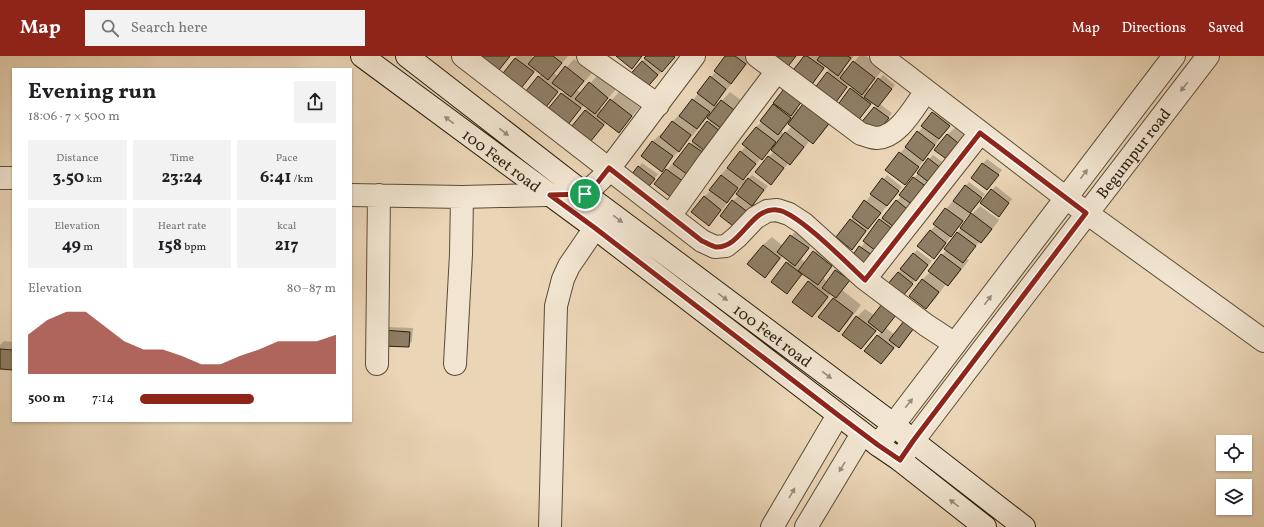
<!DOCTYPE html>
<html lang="en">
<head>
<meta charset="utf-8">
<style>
	body { margin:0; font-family:Vollkorn,serif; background:#f2f2f2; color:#202124; height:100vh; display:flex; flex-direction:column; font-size:15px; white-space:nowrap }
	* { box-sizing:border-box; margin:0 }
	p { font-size:13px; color:#757577 }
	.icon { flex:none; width:22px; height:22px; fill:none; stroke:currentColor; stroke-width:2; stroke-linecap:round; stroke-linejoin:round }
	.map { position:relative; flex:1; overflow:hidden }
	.sheet { position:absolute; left:12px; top:12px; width:340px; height:354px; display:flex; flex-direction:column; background:#fff; border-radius:0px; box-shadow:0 1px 3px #0004 }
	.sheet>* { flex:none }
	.tools { position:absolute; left:1216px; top:379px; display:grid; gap:8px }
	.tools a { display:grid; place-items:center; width:36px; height:36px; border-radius:0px; background:#fff; box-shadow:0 1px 3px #0004; font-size:20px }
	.pin { position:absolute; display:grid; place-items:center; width:34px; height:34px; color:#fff; margin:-17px; border:2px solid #fff; border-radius:50%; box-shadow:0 1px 4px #0007 }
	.round { display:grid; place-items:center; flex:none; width:42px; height:42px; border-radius:0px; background:#f2f2f2 }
	.overview { display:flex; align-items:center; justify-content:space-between; height:68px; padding:0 16px }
	h1 { font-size:22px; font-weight:700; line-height:30px }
	.metrics { display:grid; grid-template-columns:repeat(3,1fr); gap:6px; height:68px; padding:4px 16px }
	.metrics div { display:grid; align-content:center; border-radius:0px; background:#f2f2f2; text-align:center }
	.metrics b { font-size:17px; font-weight:700 }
	.metrics small { font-size:11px; font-weight:400 }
	.metrics p { font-size:11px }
	.chart { height:112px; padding:8px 16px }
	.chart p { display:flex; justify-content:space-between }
	.chart svg { width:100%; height:72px; margin-top:4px; fill:#8f2418; opacity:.7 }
	ul { padding:0 16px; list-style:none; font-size:13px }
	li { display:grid; grid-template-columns:64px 48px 1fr; align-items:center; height:30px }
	li i { height:10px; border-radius:5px; background:#8f2418 }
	header { display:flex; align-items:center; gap:24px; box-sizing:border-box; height:56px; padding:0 20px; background:#8f2418; color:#fff }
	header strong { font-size:19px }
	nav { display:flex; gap:22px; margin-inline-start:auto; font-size:14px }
	.search { width:280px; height:36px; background:#f2f2f2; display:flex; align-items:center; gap:10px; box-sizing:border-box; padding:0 14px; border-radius:0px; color:#757577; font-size:15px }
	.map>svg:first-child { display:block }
	.shadow { fill:#0003; fill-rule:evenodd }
	.building { fill:#8e7d64; stroke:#2b1e0b }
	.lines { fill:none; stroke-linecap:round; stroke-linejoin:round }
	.street-casing { stroke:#5b4c36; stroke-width:24 }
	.secondary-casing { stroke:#2b1e0b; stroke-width:24 }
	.street { stroke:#f1e4d0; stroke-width:22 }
	.secondary { stroke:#f1e4d0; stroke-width:22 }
	.oneway { fill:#988b77 }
	.route-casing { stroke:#fff; stroke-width:8 }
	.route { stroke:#8f2418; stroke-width:5 }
	.labels { text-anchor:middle; stroke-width:3; stroke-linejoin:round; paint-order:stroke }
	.street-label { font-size:16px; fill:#2b1e0b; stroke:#f1e4d0 }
</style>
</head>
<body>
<header>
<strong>Map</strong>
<div class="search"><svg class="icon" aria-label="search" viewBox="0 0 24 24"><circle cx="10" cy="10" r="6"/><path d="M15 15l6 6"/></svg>Search here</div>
<nav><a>Map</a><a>Directions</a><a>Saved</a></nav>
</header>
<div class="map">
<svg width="1264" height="471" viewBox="0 0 1264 471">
	<rect width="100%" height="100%" fill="#ead5b6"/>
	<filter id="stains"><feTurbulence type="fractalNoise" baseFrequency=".005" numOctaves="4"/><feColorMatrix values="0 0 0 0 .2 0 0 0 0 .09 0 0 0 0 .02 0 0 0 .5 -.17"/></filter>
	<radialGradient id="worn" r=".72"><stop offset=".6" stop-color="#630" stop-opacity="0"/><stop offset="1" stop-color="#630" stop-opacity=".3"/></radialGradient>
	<path class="shadow" d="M480,0H511L496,17Z
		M517,0H532L534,2L536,0H568L554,17L558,21L574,3L592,17L577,34L581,37L598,19L616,33L600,52L603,54L619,36L640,51L618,76L607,66L590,85L585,54L588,52L584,49L575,60L549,54L565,35L561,32L550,46L523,40L541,18L536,14L518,34L501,21Z
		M647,0H676L650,28L627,23Z
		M727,0H753L722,40L716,46L719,48L730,36L746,48L680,132L656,128L667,114L675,105L676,106L711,63L708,61L687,86L661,114L642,100L653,85L662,77L663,78L673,65L681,57L682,58L716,15Z
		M805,0H854L843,13L846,16L859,0H866L883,13L868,32L871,33L883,19L895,29L880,48L892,57L879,74L862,68L877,49L873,46L857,65L851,33L853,31L850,29L834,47L827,16L830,13L826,10L809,30L812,32L797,52L800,54L838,56L822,78L813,86L810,84L799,99L790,107L789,106L779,119L771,127L756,116L774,95L771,93L761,102L744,122L747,124L752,119L768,130L754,147L757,148L745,163L733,145L739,139L743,130L741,129L728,144L729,145L717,160L709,169L704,141L711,134H710L721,119L746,90L756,71L762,66L775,47ZM788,67L792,70L784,78L781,75Z
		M937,53L953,65L913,119L905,127L900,97L908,89Z
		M956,71L971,82L960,97L947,79Z
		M933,99L945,108L880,198L852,203L865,186L880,164L902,139L901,138Z
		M987,103L1002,114L991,129L972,122Z
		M642,107L658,118L653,125L639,111Z
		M887,119L902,131L860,184L852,192L851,164Z
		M969,126L985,138L970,156V157L959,171L953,177L944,191L945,192L972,158L980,150L999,164L989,178L981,186L980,185L966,202L969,204L956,221L948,229L946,228L935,243L926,252L922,224L930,216L929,215L947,193L944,191L934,202L930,175L936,169L946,153Z
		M996,130L1012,143L1002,156L992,134Z
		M799,171L816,183L801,203L806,207L822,188L840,201L823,222L827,226L840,210L853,220L842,234L861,249L847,267L839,275L833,242L835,240L831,237L821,252L812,260L808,226L812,223L804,217L787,236V207L789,204L783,200L773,212L765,221L749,208L763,189L772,181L783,190Z
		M917,194L932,205L902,240L898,217Z
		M865,253L875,260L899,254L886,272L895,279L917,268L903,287L899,290L897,289L881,307L877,280L882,275L878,273L861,292L857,261Z
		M388,271L413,272L412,285L408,290L383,289Z
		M4,285L13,286V313L0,312V289Z"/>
	<path class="building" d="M479,0H510L496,18Z
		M535,0H553L562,7L548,24L528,8Z
		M616,0H642L632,13Z
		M646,0H673L675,1L662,16L644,2Z
		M725,0H735L746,8L731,28L714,15Z
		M769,0H796L786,13Z
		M804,0H807L824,12L810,31L791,17Z
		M820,0H848L851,2L838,20L817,4Z
		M515,2L534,16L518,36L500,21Z
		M642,5L658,19L642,37L626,23Z
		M853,5L875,22L862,39L840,22Z
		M565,10L584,25L571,41L552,27Z
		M827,16L847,31L834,49L814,33Z
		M538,20L558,36L542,56L522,40Z
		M710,20L726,33L714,50L697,37Z
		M878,22L892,33L878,51L864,41Z
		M589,26L608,42L595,58L575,43Z
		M787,29L805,41L791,60L773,47Z
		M850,32L871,48L857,66L837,50Z
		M561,37L581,52L567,70L547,54Z
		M610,43L632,60L619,77L597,60Z
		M692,43L710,56L697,73L679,60Z
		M721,44L738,57L725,75L707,62Z
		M805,45L831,65L813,88L788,68Z
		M773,48L791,62L778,79L760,65Z
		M874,51L889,62L875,79L860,68Z
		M585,54L604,69L590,86L571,71Z
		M932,56L950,70L939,83L921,70Z
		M672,65L691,79L679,96L660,81Z
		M707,65L721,76L706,96L692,85Z
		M756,71L776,86L762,104L742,88Z
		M917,75L935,89L923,105L905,91Z
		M785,76L804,91L790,109L771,94Z
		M947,78L963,91L952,107L934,94Z
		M652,85L673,100L662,116L641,100Z
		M689,87L704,97L688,119L673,108Z
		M740,95L756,108L743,124L727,112Z
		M899,96L919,111L905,129L885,114Z
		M768,100L784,112L771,129L755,116Z
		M928,102L942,113L931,128L917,117Z
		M982,107L999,119L987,134L971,122Z
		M638,110L655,123L649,130L632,118Z
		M666,113L684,126L672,142L654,128Z
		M721,119L738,132L727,147L709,134Z
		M913,121L927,131L913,149L899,139Z
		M748,122L764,134L752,150L736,138Z
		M882,122L899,135L887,150L870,138Z
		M965,129L982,142L970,157L953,145Z
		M991,133L1009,147L999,161L980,147Z
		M704,140L721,154L709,170L691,156Z
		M732,144L749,157L737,173L720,160Z
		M864,144L881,157L868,173L852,161Z
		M896,144L911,156L898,174L882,162Z
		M945,152L963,165L951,181L933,168Z
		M971,157L992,173L981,187L960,172Z
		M850,163L866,175L852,194L836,181Z
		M879,163L898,177L881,199L863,185Z
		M930,174L946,187L934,203L917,190Z
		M957,176L976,190L963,207L944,193Z
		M790,179L809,192L795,210L777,196Z
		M763,189L780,202L765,222L747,208Z
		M859,190L879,204L869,217L850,203Z
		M813,195L832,210L818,229L798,215Z
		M913,197L928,209L916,225L900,213Z
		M941,198L961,213L948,230L928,215Z
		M786,206L802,218L787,238L771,226Z
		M835,214L850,224L836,242L822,232Z
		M898,216L913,228L902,241L887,229Z
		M922,223L939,236L926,253L909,240Z
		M808,225L828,241L812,261L792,246Z
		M833,242L853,257L839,276L818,261Z
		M882,248L896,259L882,277L868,266Z
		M856,260L876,275L861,293L842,279Z
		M904,265L914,272L899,292L889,284Z
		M382,274L410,276L409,291L382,290Z
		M877,279L894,292L881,308L864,295Z
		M0,293L13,294V314L0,313Z"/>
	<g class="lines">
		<g class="street-casing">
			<path id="street" d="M463,0L702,185L715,191L726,190L737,181L755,162L767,155L777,154L789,158L803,167L865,223L926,269L955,288
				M588,0L658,49
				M757,0L861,78C866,79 872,82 877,82C899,81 914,51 926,35
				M881,0L1066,142L1264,285
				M0,122H13
				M351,139L462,141L585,138L602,122L694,0
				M670,160L710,104L777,15
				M865,223L980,77
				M377,308L379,139
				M455,308L461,198L462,141
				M878,389L1174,0
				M900,404L913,385L970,310L1208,0
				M550,471L556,250L563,223L569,210L595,172
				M772,471L838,359
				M806,471L862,378"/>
		</g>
		<g class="secondary-casing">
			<path id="secondary" d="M362,0L595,172L878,389L900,404L985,471
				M407,0L585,138L893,368L913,385L1024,471"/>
		</g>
		<use href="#street" class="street"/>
		<use href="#secondary" class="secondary"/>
	</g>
	<defs><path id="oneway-solid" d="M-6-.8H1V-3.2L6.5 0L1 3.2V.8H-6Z"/></defs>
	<g class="oneway">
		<use href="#oneway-solid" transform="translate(1184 31) rotate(128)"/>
		<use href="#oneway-solid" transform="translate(449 64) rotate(-143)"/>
		<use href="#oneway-solid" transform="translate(504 76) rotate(38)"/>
		<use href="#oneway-solid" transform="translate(1084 118) rotate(-53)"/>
		<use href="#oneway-solid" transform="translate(618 163) rotate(37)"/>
		<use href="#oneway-solid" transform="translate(723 241) rotate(37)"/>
		<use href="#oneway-solid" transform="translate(988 244) rotate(-53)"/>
		<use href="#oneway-solid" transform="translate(827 319) rotate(37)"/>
		<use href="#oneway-solid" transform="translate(909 347) rotate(-52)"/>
		<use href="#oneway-solid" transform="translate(842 411) rotate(121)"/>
		<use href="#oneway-solid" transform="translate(792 437) rotate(-60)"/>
		<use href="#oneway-solid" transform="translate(954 447) rotate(-142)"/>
	</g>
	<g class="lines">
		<g class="route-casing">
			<path id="route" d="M980,77L1086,157L913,385L900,404L878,389L838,359L595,172L550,139L585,138L598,126L609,112L702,185C707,187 712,190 716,191C742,192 750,151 777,154C796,155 849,209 865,224Z"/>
		</g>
		<use href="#route" class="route"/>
	</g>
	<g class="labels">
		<g class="street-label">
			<text transform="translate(1133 97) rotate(-52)" y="6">Begumpur road</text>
			<text transform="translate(502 104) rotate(37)" y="6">100 Feet road</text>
			<text transform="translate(773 279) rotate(37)" y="6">100 Feet road</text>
		</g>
	</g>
	<rect width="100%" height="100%" filter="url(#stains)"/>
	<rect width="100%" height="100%" fill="url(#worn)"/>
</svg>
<div class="tools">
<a><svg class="icon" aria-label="locate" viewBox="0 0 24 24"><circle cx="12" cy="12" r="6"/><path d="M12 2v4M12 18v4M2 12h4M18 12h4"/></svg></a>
<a><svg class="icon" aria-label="layers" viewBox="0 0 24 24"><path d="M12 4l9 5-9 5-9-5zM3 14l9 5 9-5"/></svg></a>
</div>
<div class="pin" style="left:585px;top:138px;background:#1e9e55"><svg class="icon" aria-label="arrive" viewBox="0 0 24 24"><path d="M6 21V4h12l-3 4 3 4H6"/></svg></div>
<section class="sheet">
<div class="overview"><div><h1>Evening run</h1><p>18:06 · 7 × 500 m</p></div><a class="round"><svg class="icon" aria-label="share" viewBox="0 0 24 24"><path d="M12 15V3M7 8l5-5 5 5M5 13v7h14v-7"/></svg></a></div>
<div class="metrics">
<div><p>Distance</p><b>3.50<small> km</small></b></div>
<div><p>Time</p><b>23:24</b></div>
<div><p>Pace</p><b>6:41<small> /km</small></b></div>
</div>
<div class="metrics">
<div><p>Elevation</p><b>49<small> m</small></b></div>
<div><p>Heart rate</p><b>158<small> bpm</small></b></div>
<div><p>kcal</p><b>217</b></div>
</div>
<div class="chart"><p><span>Elevation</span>80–87 m</p>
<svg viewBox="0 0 160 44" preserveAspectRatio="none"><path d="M0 44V20L10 11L20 6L30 6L40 15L50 24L60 29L70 29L80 33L90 38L100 38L110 33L120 29L130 24L140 24L150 24L160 20V44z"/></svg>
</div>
<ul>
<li><b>500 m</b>7:14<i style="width:58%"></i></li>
</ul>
</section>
</div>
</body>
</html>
